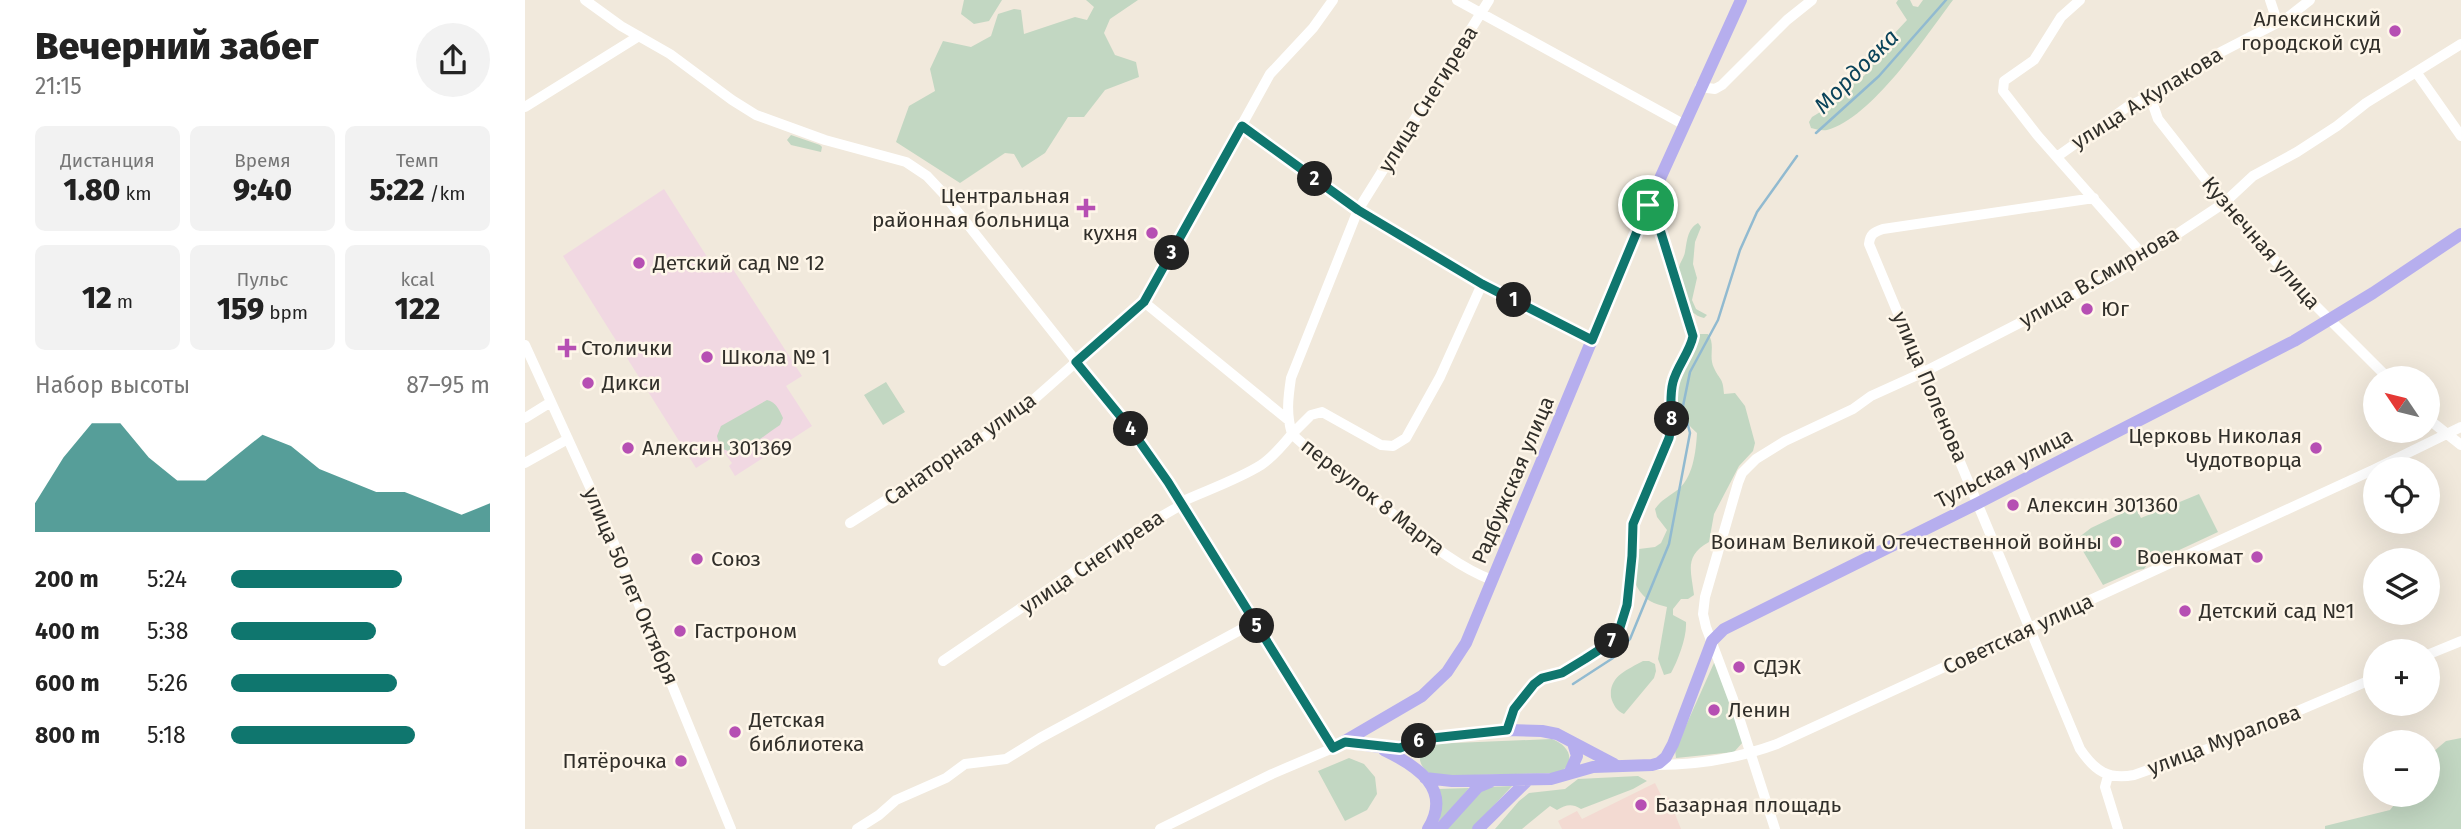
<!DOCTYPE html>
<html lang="ru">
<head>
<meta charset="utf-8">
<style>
	body { margin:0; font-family:"Fira Sans",sans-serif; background:#f2f2f2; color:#222; height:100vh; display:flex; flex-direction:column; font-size:26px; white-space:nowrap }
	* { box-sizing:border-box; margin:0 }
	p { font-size:23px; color:#767676 }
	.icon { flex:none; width:38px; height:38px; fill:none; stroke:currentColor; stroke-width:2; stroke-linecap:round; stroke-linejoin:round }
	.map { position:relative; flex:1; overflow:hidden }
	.panel { display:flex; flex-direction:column; background:#fff; width:525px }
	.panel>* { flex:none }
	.needle { width:46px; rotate:305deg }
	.fabs { position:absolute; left:1838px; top:366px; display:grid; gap:14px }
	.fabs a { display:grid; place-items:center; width:77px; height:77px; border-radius:50%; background:#fff; box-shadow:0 7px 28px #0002; font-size:35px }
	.pin { position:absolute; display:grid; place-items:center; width:60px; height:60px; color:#fff; margin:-30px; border:4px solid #fff; border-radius:50%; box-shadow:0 2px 7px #0007 }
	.km { position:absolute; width:35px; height:35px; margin:-18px; border-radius:50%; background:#222; color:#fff; font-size:19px; line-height:35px; text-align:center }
	.round { display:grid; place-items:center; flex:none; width:74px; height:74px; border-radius:37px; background:#f2f2f2 }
	.overview { display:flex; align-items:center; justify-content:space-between; height:119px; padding:0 35px }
	h1 { font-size:38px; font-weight:800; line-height:52px }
	.stats { display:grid; grid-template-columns:repeat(3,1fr); gap:10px; height:119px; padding:7px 35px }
	.stats div { display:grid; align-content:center; border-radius:10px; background:#f2f2f2; text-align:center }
	.stats b { font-size:30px; font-weight:800 }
	.stats small { font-size:19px; font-weight:400 }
	.stats p { font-size:19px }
	.chart { height:196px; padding:14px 35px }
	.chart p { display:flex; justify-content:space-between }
	.chart svg { width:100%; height:126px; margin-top:7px; fill:#0f766e; opacity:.7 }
	ul { padding:0 35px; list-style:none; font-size:23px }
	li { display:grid; grid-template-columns:112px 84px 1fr; align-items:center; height:52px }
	li i { height:18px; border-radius:9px; background:#0f766e }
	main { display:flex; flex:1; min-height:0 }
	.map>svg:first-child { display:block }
	.commercial { fill:#f3dad2 }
	.education { fill:#f1d8e2 }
	.green { fill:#c2d7c2 }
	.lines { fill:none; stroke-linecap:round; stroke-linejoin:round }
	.stream { stroke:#91bad0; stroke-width:2.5 }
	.minor { stroke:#fff; stroke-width:10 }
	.major { stroke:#b6aeee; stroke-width:12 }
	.route-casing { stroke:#fff; stroke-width:14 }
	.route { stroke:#0f766e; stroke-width:9 }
	.poi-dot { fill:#b64fb3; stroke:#fef6e9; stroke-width:2.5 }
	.labels { text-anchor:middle; stroke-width:5; stroke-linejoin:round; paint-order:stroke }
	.poi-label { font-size:21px; fill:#312f2a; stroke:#fef6e9; text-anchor:start }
	.street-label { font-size:21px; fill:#312f2a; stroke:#fef6e9 }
	.water-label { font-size:23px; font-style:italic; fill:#0a435a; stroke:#fef6e9 }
</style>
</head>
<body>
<main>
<section class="panel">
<div class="overview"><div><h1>Вечерний забег</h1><p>21:15</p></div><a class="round"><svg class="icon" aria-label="share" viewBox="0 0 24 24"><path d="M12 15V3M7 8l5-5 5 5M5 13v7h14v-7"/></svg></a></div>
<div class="stats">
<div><p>Дистанция</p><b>1.80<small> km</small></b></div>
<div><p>Время</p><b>9:40</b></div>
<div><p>Темп</p><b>5:22<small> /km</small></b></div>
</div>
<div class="stats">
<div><b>12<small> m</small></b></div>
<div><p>Пульс</p><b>159<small> bpm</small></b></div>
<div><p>kcal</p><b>122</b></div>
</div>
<div class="chart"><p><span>Набор высоты</span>87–95 m</p>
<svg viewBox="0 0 160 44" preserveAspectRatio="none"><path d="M0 44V34L10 18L20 6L30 6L40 18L50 26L60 26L70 18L80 10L90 14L100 22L110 26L120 30L130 30L140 34L150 38L160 34V44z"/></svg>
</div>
<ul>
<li><b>200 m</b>5:24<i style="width:66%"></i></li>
<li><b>400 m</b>5:38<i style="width:56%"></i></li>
<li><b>600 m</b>5:26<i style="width:64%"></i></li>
<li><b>800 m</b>5:18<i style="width:71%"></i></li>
</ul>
</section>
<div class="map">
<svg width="1936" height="829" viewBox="0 0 1936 829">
	<rect width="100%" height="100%" fill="#f1e9dc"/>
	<path class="commercial" d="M1130,783L1138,799L1143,797L1156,829H1037L1033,821L1052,811L1057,819Z"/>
	<path class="education" d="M139,189L191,271L204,263L277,376L261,386L287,426L210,476L204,466L207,463L198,451L171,468L38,256Z"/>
	<path class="green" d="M439,0H477L464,21L449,24L436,14Z
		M561,0H613L585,19L579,33L590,55L611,62L614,77L580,90L559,117H543L520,153L497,168L489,154L480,153L435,183L371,142L384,106L410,91L405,69L418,41L446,47L466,36L473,14L489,9L496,10L499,34L550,17L562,20L569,7Z
		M1373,0H1385L1388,6L1393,7L1398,0H1428C1400,37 1347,118 1302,130C1296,131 1291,129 1286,128L1284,122L1287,117L1310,103L1327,83L1339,76L1351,59L1366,47L1368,35L1382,20L1371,3Z
		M266,135L295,145L297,147L296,152L266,145L262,140Z
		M1173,223L1176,227L1170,242L1168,264L1172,278L1167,300L1171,309L1182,315L1179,318C1159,314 1153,286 1154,267C1155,262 1159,258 1160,252C1162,242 1162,229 1173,223Z
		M1175,334H1183C1191,345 1183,356 1189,368C1195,381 1198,377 1199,394L1210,393L1220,406L1230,443L1228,451L1214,466L1189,514L1184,542C1159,556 1166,570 1169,595L1163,599H1156L1148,609V615L1161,622C1162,637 1153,660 1146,673L1139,675L1133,659L1142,607C1136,605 1130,604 1125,601C1108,590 1102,567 1114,549L1130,547L1136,543L1142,530L1132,517L1130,509C1137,499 1142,498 1151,491C1168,480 1171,451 1172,433C1132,397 1156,374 1175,334Z
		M361,382L380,412L358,425L339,395Z
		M242,400C251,402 254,409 258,418L255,425C239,435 199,472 192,436L196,426Z
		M1674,494L1693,532L1622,565L1619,569L1612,570L1578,585L1555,546L1553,538L1566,528L1610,507L1616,518Z
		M1118,661H1124L1130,664L1131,671L1129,678L1099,714C1092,711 1088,705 1086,697C1084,676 1102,670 1118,661Z
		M1189,663H1192L1218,742L1209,752L1151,758L1150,750Z
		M1936,738V829H1800V826L1865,810L1877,795L1902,794V757L1921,741Z
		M1027,739C1045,746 1051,761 1035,773L909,776C894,769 888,752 905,744Z
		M824,758L839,764L850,777L852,794L842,810L820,821L793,771Z
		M1113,776L1122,781L1108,789L1056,809C1046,803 1041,805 1032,810L1025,806L997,829H970L994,801L1004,793L1040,789L1053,779Z
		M987,786L947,829H920L949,796L964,787Z
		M944,788L913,826L917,803L912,789Z"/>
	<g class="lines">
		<path class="stream" d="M1291,133L1354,76L1421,0
			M1048,684L1088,658L1105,639L1144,544L1165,433L1158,406L1165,372L1193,320L1215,250L1232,212L1272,156"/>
		<path class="minor" d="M60,0L96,26L145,54L207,100L231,115L300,140L381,162L402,176L417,192L623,452L808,748L747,774L635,829
			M932,0L1158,124
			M1555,0L1536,17L1509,60L1479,81L1478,91L1513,136L1619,256
			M1745,0L1752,21
			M1891,72L1936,136
			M1175,87L1190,89L1197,85L1262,20L1287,0
			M1625,96L1633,119L1699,203L1788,303L1863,378
			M0,107L114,36
			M717,126L833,210L957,284L1067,340
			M1533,156L1602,107L1625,96L1696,52L1762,18L1785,0
			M1569,198L1358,229C1349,232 1345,234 1344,244L1555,749C1570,771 1583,780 1609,775L1691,746L1850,678
			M957,284L915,377L881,438L868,446L856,445L797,412L786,415L767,434C794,460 825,481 855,504C891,531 925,564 967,580
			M619,302L762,419
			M0,345L74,507L206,829
			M0,418L26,402
			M1902,418L1936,445
			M0,463L43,439
			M1850,469L1936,427
			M325,523L448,445L498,409L619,302L745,74L788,28L808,0
			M1902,655L1936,641
			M418,661L599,538L651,508L656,502C682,490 712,480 736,465C748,457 758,445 767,434C761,414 763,398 766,378L833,210L964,0
			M982,730L989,709L1008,684L1017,678L1037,673L1060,659L1085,643L1093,634L1102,605L1107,556L1108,524L1144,438C1149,419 1143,401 1148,382C1152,366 1165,352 1168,336L1128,207L1123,205
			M1131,765C1171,765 1214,758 1252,744L1850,469
			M1583,776L1580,787L1593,829
			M332,829L354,815L371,800L421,778L440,764L481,759L515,738L730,622
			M1250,829L1208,699L1181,627L1178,614L1180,597L1213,483L1217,473L1231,459L1260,441L1328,409L1346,396L1399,372L1586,276L1619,256L1699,203L1728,176L1772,152L1812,126L1841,103L1936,44"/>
		<path class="major" d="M820,742L869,749L898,739L982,730L1017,731L1032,734L1089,764
			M808,748L897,696L922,672L941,643L1123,205L1216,0
			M859,750C892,766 928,789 903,829
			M1044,774L1052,756L1048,743
			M900,778L927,781L1026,779L1068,767L1127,765L1134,763L1141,757L1148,744L1187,641L1199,629L1453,503L1769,341L1848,293L1936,234
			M915,829L953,787L965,782
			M953,829L1003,780"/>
	</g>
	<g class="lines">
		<g class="route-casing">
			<path id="route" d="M717,126L833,210L957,284L1067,340L1123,205L1128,207L1168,336C1165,352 1152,366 1148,382C1143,401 1149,419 1144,438L1108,524L1107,556L1102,605L1093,634L1085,643L1060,659L1037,673L1017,678L1009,684L989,709L982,730L898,739L875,748L820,742L808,748L643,482L605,428L551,362L619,302Z"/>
		</g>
		<use href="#route" class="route"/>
	</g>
	<g class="poi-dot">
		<circle cx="1870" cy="31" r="7"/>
		<path d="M557.5 197.5h7v7h7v7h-7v7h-7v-7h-7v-7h7z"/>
		<circle cx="627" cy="233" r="7"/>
		<circle cx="114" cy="263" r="7"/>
		<circle cx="1562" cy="309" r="7"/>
		<path d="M38.5 337.5h7v7h7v7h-7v7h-7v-7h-7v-7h7z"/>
		<circle cx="182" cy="357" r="7"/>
		<circle cx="63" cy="383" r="7"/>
		<circle cx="103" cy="448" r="7"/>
		<circle cx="1791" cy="448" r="7"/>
		<circle cx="1488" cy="505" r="7"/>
		<circle cx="1591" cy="542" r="7"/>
		<circle cx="1732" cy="557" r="7"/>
		<circle cx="172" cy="559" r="7"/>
		<circle cx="1660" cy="611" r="7"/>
		<circle cx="155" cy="631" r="7"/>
		<circle cx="1214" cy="667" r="7"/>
		<circle cx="1189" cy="710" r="7"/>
		<circle cx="210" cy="732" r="7"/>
		<circle cx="156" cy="761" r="7"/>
		<circle cx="1116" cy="805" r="7"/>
	</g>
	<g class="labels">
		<g class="poi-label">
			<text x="1856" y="26" text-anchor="end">Алексинский<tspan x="1856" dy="24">городской суд</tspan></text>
			<text x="545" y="203" text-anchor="end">Центральная<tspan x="545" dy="24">районная больница</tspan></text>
			<text x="613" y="240" text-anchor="end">кухня</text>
			<text x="128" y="270">Детский сад № 12</text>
			<text x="1576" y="316">Юг</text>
			<text x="56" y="355">Столички</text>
			<text x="196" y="364">Школа № 1</text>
			<text x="77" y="390">Дикси</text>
			<text x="1777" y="443" text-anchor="end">Церковь Николая<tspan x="1777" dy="24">Чудотворца</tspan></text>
			<text x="117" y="455">Алексин 301369</text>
			<text x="1502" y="512">Алексин 301360</text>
			<text x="1577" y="549" text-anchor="end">Воинам Великой Отечественной войны</text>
			<text x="1718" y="564" text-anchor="end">Военкомат</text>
			<text x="186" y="566">Союз</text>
			<text x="1674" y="618">Детский сад №1</text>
			<text x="169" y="638">Гастроном</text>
			<text x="1228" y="674">СДЭК</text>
			<text x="1203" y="717">Ленин</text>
			<text x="224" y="727">Детская<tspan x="224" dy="24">библиотека</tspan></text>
			<text x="142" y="768" text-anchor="end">Пятёрочка</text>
			<text x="1130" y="812">Базарная площадь</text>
		</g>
		<g class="street-label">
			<text transform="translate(1622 98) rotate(-32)" y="7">улица А.Кулакова</text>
			<text transform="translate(903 99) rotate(-58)" y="7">улица Снегирева</text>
			<text transform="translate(1736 243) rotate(49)" y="7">Кузнечная улица</text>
			<text transform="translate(1574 277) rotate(-30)" y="7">улица В.Смирнова</text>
			<text transform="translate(1405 387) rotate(67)" y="7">улица Поленова</text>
			<text transform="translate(435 449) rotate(-35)" y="7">Санаторная улица</text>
			<text transform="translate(1479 468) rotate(-27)" y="7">Тульская улица</text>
			<text transform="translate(988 480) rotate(-67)" y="7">Радбужская улица</text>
			<text transform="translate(848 497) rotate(38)" y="7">переулок 8 Марта</text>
			<text transform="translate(567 562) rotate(-34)" y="7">улица Снегирева</text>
			<text transform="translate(106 586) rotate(67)" y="7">улица 50 лет Октября</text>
			<text transform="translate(1493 634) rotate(-25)" y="7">Советская улица</text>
			<text transform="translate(1699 740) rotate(-21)" y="7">улица Муралова</text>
		</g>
		<g class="water-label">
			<text transform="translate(1331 71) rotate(-45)" y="8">Мордовка</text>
		</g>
	</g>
</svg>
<div class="fabs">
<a><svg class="needle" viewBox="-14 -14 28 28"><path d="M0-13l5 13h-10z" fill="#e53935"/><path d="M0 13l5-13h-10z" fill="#767676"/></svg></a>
<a><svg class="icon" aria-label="locate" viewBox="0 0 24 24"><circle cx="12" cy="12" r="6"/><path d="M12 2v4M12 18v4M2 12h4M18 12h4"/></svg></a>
<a><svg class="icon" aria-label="layers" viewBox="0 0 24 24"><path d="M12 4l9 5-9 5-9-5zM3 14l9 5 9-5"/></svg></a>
<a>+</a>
<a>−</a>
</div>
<div class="pin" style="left:1123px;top:205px;background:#1e9e55"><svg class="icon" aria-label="arrive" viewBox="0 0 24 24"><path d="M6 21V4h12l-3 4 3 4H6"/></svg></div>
<b class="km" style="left:989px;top:300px">1</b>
<b class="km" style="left:790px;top:179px">2</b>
<b class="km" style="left:647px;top:253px">3</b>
<b class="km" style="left:606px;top:429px">4</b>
<b class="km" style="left:732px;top:626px">5</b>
<b class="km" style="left:894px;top:741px">6</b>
<b class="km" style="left:1087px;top:641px">7</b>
<b class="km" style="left:1147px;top:419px">8</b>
</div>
</main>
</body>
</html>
